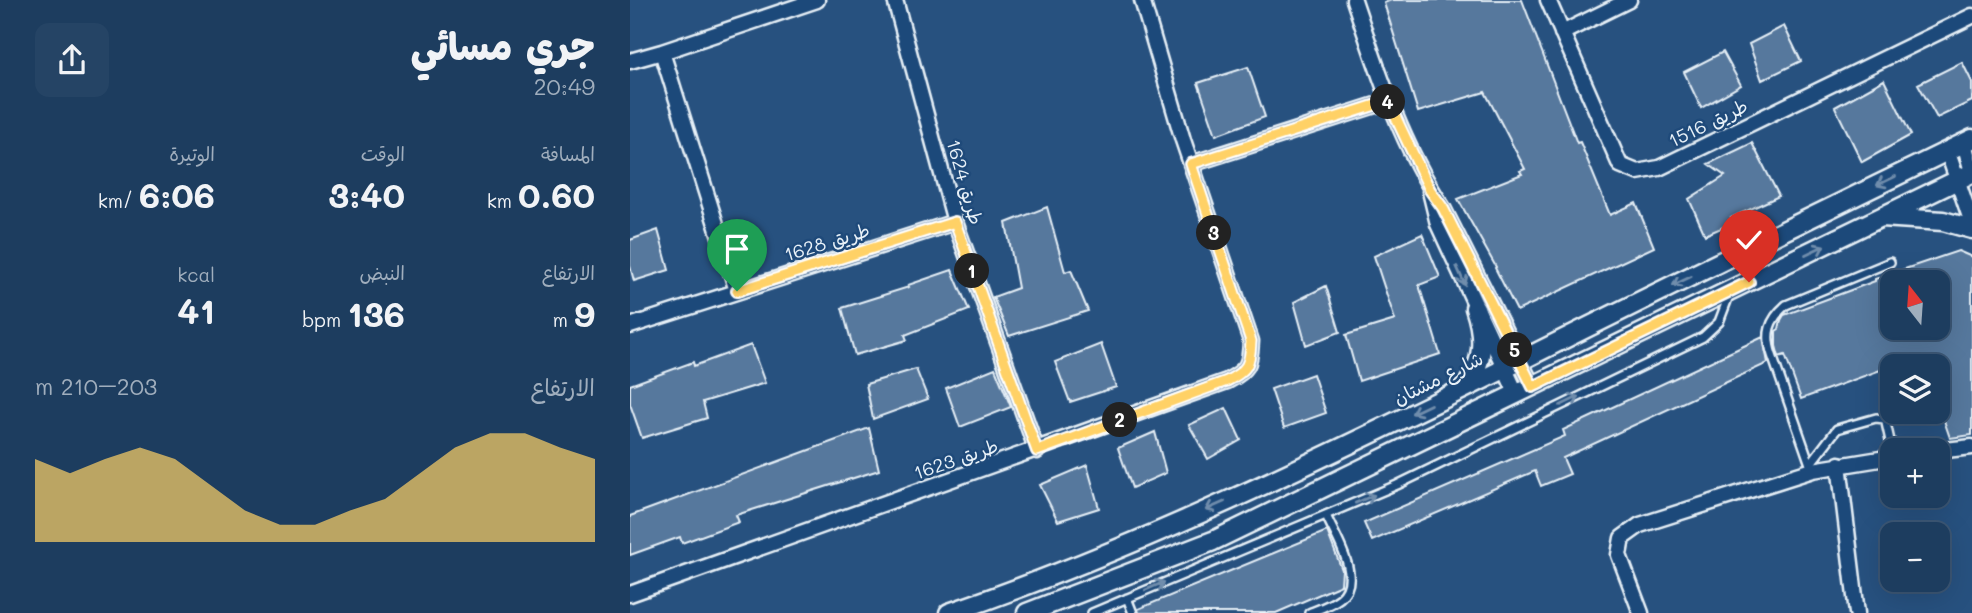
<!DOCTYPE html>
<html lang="ar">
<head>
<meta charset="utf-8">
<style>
	body { margin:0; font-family:Mali,"Playpen Sans Arabic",sans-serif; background:#254465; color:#f1f3f6; direction:rtl; height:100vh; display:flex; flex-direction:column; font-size:26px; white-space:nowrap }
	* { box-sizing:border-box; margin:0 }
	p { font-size:23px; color:#a0aebd }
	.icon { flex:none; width:38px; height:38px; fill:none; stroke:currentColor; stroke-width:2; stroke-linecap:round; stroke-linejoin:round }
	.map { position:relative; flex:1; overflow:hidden; direction:ltr }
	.drawer { display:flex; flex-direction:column; background:#1d3d5f; width:630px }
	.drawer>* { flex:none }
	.needle { width:46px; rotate:343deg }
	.buttons { position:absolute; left:1250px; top:270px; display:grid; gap:14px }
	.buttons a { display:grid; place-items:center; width:70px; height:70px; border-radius:14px; background:#1d3d5f; box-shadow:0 7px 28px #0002,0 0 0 2px #3b5674; font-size:35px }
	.pin { position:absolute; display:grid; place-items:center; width:60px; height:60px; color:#fff; margin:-72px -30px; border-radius:50% 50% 50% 0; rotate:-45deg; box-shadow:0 0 7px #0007 }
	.pin .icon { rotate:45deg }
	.km { position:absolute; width:35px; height:35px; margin:-18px; border-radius:50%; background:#222; color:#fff; font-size:19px; line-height:35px; text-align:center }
	.round { display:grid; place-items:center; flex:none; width:74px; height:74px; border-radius:14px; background:#254465 }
	.summary { display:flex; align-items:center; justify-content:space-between; height:119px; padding:0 35px }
	h1 { font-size:38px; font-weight:800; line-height:52px }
	.stats { display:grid; grid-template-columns:repeat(3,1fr); gap:10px; height:119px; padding:7px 35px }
	.stats div { display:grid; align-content:center }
	.stats b { font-size:35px; font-weight:800 }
	.stats small { font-size:19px; font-weight:400 }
	.stats p { font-size:19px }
	.chart { height:196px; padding:14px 35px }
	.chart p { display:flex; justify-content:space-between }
	.chart svg { width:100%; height:126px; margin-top:7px; fill:#ffd166; opacity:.7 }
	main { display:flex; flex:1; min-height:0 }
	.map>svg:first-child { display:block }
	.building { fill:#57789d; stroke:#e8f1f8; stroke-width:2; fill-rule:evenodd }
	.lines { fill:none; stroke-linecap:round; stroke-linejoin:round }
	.service-casing { stroke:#e8f1f8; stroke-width:12 }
	.minor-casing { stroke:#e8f1f8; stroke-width:19 }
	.tertiary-casing { stroke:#e8f1f8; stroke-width:23 }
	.service { stroke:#1f4a7a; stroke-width:7 }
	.minor { stroke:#1f4a7a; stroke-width:14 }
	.tertiary { stroke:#1f4a7a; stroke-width:18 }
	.oneway { stroke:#6f8dac }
	.route-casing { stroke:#fff; stroke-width:14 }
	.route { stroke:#ffd166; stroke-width:9 }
	.labels { text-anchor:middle; stroke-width:5; stroke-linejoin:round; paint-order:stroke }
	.street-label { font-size:19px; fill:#e8f1f8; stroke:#1f4a7a }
</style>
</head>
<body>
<main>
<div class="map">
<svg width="1342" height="613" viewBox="0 0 1342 613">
	<rect width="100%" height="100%" fill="#27517f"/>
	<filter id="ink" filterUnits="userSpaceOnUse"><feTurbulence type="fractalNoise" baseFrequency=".0143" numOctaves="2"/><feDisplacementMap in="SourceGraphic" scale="14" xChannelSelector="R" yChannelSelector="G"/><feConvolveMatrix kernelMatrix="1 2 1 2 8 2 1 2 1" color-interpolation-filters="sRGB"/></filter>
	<g filter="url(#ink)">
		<path class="building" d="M761,0H892L947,143L950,142L980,215L1006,203L1024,247L887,311L865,268L866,267L828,199L892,174L890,171L895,169L855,92L788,112L754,3Z
			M1154,26L1171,61L1132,80L1119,44Z
			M1093,52L1111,85L1071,108L1054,72Z
			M1332,62L1342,82V101L1307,118L1288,84Z
			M618,67L635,117L586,135L568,83Z
			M1254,80L1281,135L1232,162L1205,107Z
			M1122,143L1149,196L1101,218L1103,223L1075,235L1059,199L1095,176L1078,164Z
			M417,207L435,272L441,270L458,311L379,336L363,297L388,288L376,223Z
			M28,230L39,270L4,281L0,266V240Z
			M792,234L810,277L789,285L810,354L729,381L716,335L765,320L744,256Z
			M1328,251L1342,257V435L1320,438L1307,400V366H1288L1286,357L1171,399L1155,355L1149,357L1146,346V331L1149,329L1151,320L1154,315L1245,281V279ZM1262,282H1307V327H1262Z
			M322,270L339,310L275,335L277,340L225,355L212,308L279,287L278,285Z
			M696,286L710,332L676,345L664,302Z
			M1133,337L1138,363L933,458L940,474L911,486L905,471L742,541L734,523L935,436L933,430Z
			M471,344L486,387L440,402L425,362Z
			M121,345L135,383L73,402L77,418L12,438L0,404V385L63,362L64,366Z
			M365,368L381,407L330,427L316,388Z
			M286,369L298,399L243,419L236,384Z
			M683,374L696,413L654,428L641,389Z
			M596,408L611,440L578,459L559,425Z
			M239,428L249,470L106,515L109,522L52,543L50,537L0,555V516Z
			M525,432L536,473L502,488L488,448Z
			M457,465L469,508L428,521L410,485Z
			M697,531L712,570L711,585L646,613H509L508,609Z"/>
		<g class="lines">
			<g class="service-casing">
				<path id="service" d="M1181,463L1207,429L1246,418L1254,419L1256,423L1262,450
					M1182,470L1142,355C1135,334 1139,320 1156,305L1260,262
					M497,598L503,613
					M462,613L767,485L1073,337L1089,322L1100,293
					M679,613C689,609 701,605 710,598C734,579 705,537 696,515"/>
			</g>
			<g class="minor-casing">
				<path id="minor" d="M265,0L325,222L407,451
					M724,0C748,72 771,144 813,208L903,387
					M918,0L990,165L1007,172L1029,168L1342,16
					M932,33L999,0
					M32,52L107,291
					M0,61L32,52L187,0
					M1334,143L1342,172
					M1317,150L1342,223
					M561,164L758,101
					M800,191L808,224L887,395
					M0,326L325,222
					M1307,451L1342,447
					M1209,464L1227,613
					M0,594L597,381C618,370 620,365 621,341L553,140L512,0
					M1011,613L989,555L992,538L1010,525L1183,470L1262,457"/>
			</g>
			<g class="tertiary-casing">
				<path id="tertiary" d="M1252,217L1313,221L1342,229
					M836,387C854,362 855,337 845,308
					M319,613C510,548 693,458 874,369C1029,291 1186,215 1342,139
					M397,613L583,541L1342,173"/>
			</g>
			<use href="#service" class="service"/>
			<use href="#minor" class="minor"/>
			<use href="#tertiary" class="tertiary"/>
		</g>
		<defs><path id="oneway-shaft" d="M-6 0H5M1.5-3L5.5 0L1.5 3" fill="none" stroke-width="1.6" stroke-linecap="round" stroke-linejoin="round" transform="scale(1.75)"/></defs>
		<g class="oneway">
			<use href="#oneway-shaft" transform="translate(1256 181) rotate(154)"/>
			<use href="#oneway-shaft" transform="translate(1185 250) rotate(-26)"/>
			<use href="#oneway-shaft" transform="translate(831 276) rotate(66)"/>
			<use href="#oneway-shaft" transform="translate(1052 281) rotate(154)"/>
			<use href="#oneway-shaft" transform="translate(940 401) rotate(-26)"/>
			<use href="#oneway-shaft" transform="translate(791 409) rotate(154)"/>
			<use href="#oneway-shaft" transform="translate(735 499) rotate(-23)"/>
			<use href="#oneway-shaft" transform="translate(585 506) rotate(156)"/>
			<use href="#oneway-shaft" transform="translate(525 586) rotate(-23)"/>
		</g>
	</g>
	<g class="lines" filter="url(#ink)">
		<g class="route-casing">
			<path id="route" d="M107,291L325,222L407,451L597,381C618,370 620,365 621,341L561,164L758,101L800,190L813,208L903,387L1119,282"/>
		</g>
		<use href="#route" class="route"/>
	</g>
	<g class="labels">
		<g class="street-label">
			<text transform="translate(1078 123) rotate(-26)" y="7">طريق 1516</text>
			<text transform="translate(335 182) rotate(74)" y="7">طريق 1624</text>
			<text transform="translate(197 242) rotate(-17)" y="7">طريق 1628</text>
			<text transform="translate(808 378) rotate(-26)" y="7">شارع مشتان</text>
			<text transform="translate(326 459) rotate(-19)" y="7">طريق 1623</text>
		</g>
	</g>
</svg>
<div class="buttons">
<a><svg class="needle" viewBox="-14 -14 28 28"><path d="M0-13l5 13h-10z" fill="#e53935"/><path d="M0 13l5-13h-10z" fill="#a0aebd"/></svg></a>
<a><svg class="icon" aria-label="layers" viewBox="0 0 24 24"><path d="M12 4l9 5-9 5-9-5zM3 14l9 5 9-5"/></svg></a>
<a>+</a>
<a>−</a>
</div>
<div class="pin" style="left:107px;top:291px;background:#1e9e55"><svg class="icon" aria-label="arrive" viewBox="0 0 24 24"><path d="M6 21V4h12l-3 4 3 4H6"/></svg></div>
<div class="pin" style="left:1119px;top:282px;background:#d93025"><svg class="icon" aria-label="check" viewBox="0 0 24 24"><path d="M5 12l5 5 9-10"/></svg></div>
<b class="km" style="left:342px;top:271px">1</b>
<b class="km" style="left:490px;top:420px">2</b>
<b class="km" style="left:584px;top:233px">3</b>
<b class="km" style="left:758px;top:102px">4</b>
<b class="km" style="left:885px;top:350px">5</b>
</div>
<section class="drawer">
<div class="summary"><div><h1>جري مسائي</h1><p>20:49</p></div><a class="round"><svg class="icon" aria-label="share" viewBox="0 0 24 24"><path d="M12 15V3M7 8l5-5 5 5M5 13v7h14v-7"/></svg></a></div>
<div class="stats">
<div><p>المسافة</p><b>0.60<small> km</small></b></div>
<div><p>الوقت</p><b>3:40</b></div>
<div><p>الوتيرة</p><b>6:06<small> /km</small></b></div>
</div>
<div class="stats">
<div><p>الارتفاع</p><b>9<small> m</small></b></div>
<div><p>النبض</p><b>136<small> bpm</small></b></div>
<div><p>kcal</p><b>41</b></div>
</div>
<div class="chart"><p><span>الارتفاع</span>203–210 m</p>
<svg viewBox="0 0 160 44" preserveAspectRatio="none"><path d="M0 44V15L10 20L20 15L30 11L40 15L50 24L60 33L70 38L80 38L90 33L100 29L110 20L120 11L130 6L140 6L150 11L160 15V44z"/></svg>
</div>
</section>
</main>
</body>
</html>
